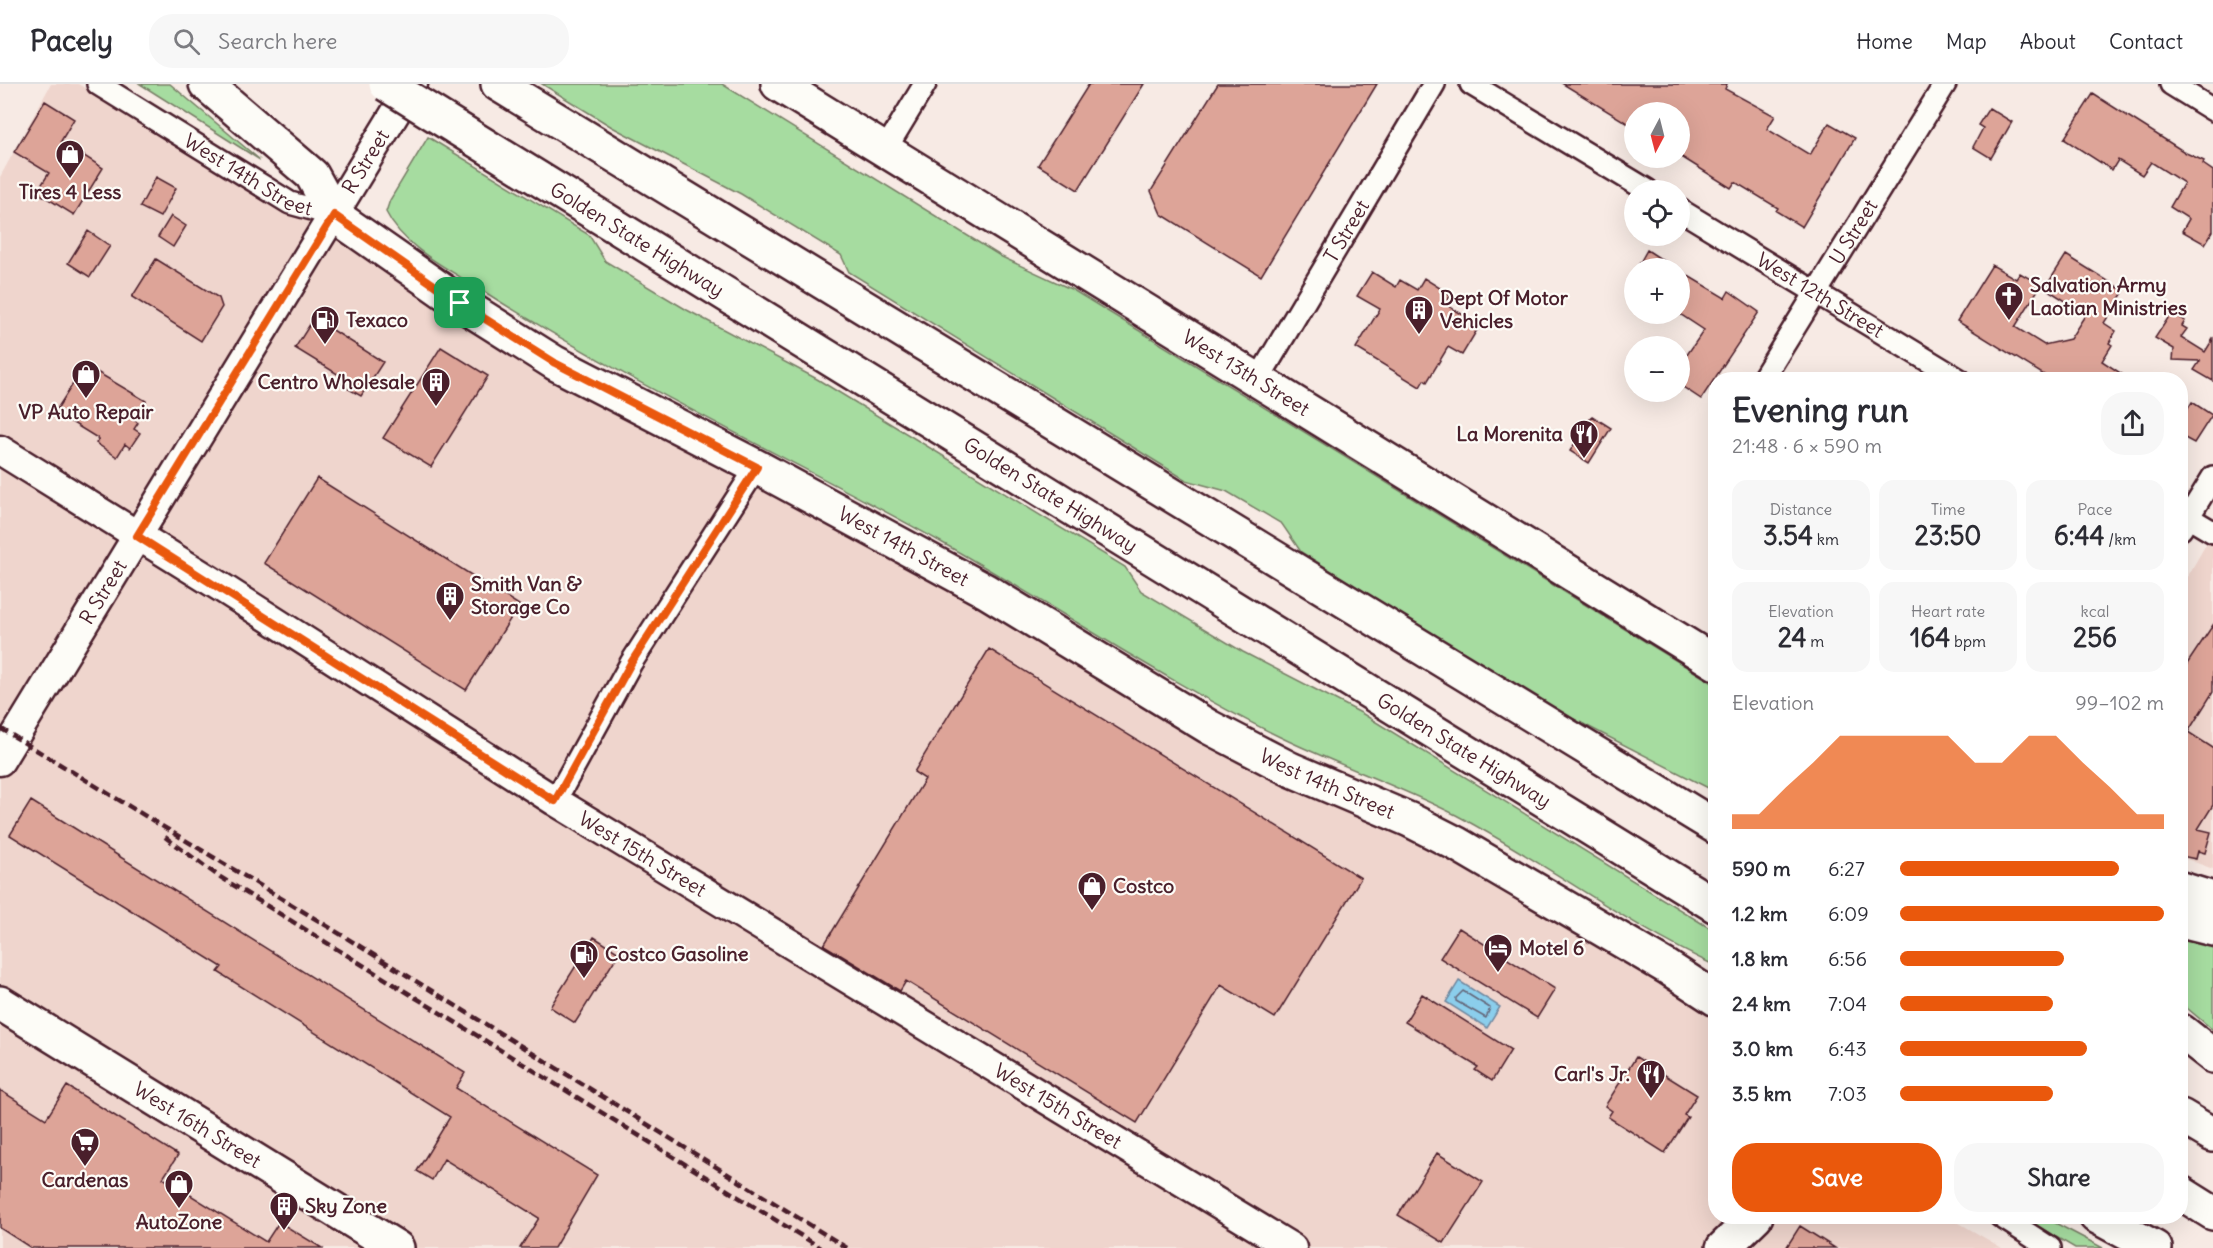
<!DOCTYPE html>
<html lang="en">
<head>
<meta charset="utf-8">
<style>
	body { margin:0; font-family:Delius,sans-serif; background:#f7f7f7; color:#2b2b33; height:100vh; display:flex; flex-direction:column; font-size:22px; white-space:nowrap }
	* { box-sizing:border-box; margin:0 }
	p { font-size:20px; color:#7c7c81 }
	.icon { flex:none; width:33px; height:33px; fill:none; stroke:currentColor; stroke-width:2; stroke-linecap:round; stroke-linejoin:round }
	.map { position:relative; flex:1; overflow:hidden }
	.sheet { position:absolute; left:1708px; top:288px; width:480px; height:852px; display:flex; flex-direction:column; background:#fff; border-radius:24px; box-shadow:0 6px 24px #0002 }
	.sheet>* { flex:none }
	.needle { width:39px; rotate:187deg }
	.buttons { position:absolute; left:1624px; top:18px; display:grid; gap:12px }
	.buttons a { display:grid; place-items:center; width:66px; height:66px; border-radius:50%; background:#fff; box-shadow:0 6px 24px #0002; font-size:30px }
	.pin { position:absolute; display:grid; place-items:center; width:51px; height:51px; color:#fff; margin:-26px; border-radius:12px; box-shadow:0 3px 9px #0006 }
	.round { display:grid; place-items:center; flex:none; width:63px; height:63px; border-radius:24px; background:#f7f7f7 }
	.head { display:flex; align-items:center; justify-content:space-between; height:102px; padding:0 24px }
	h1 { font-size:33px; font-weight:700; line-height:45px }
	.stats { display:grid; grid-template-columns:repeat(3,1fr); gap:9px; height:102px; padding:6px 24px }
	.stats div { display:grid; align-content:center; border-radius:15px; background:#f7f7f7; text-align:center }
	.stats b { font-size:26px; font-weight:700 }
	.stats small { font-size:16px; font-weight:400 }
	.stats p { font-size:16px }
	.chart { height:168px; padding:12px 24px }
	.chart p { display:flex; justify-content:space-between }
	.chart svg { width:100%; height:108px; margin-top:6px; fill:#ea580c; opacity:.7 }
	.primary-button { display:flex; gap:12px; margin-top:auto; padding:12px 24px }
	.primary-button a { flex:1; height:69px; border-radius:24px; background:#ea580c; color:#fff; font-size:24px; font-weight:700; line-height:69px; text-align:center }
	.primary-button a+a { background:#f7f7f7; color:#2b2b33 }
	ul { padding:0 24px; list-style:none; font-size:20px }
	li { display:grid; grid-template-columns:96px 72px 1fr; align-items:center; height:45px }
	li i { height:15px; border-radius:8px; background:#ea580c }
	header { display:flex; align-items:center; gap:36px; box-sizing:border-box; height:84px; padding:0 30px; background:#fff; border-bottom:2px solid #e1e1e2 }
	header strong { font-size:28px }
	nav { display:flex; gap:33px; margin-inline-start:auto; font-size:21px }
	.search { width:420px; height:54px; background:#f7f7f7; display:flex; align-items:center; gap:15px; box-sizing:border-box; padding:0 21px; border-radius:24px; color:#7c7c81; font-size:22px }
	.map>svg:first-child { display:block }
	.built { fill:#efd5cd }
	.green { fill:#a6dca0; stroke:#787e66; stroke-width:1.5 }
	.water { fill:#8bceec; stroke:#71889f; stroke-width:1.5 }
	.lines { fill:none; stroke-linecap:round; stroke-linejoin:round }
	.shore { stroke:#646578; stroke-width:1.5 }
	.building { fill:#dda498; stroke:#4a1f2b; stroke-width:1.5 }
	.street-casing { stroke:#4a1f2b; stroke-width:26 }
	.secondary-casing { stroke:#4a1f2b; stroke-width:33 }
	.primary-casing { stroke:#4a1f2b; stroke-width:38 }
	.highway-casing { stroke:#4a1f2b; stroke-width:38 }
	.street { stroke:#fdfcf7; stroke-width:21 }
	.secondary { stroke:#fdfcf7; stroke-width:28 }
	.primary { stroke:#fdfcf7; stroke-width:33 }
	.highway { stroke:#fdfcf7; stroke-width:33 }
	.rail { stroke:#4a1f2b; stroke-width:4.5; stroke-dasharray:9 4.5; stroke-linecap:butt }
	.highway-bridge-casing { stroke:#4a1f2b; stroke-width:38; stroke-linecap:butt }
	.highway-bridge { stroke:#fdfcf7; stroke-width:33 }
	.route-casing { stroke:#fff; stroke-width:12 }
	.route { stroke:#ea580c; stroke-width:8 }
	.labels { text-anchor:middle; stroke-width:4.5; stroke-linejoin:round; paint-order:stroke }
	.street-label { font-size:20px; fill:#4a1f2b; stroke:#fdfcf7 }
	.poi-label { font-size:20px; font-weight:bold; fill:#4a1f2b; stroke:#fdfcf7; text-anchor:start }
</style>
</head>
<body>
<header>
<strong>Pacely</strong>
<div class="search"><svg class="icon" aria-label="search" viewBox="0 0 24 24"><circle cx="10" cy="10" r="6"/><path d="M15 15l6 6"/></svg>Search here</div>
<nav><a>Home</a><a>Map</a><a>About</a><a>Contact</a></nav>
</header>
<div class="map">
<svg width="2213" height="1164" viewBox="0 0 2213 1164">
	<rect width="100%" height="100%" fill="#f7eae4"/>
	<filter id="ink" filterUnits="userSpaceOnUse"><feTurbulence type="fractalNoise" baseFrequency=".0167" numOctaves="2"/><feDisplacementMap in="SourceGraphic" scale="12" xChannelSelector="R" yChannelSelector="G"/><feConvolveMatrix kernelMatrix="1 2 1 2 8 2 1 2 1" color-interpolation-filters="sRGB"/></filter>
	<g filter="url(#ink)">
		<path class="built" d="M51,0H78L367,172L1716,904V1132L1949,1133L2002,1164H0V93Z
			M2213,448V785L2181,773V504Z"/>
		<path class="green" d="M140,0H170L260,76Z
			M542,0H722L1002,173L1073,206L1716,601V708L1558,627L1301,468L1282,440L1226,407L1186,396L849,188L841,171L741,110L612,43Z
			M428,53L589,151L605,177L687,226L817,295L1125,483L1141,507L1243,568L1363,630L1716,848V882C1625,840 1545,778 1456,731C1399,702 1338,681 1280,653C1162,596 1054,521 939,457C787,372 627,299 480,205C448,185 403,163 386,128L390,116Z
			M2181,855L2213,863V946L2181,919Z
			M2022,1133H2044L2103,1164H2075Z"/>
		<path class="water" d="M1459,897L1500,923L1487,944L1446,918Z"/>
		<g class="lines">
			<path class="shore" d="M1463,907L1490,924L1486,934L1456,917V914Z"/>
		</g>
		<path class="building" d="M1089,0H1144L1078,106L1038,81Z
			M1218,0H1377L1261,192L1161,130L1151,107Z
			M1563,0H1727L1725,5L1775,32L1767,45L1810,71L1829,39L1855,54L1802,143L1776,127L1778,124L1735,98L1731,104L1680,72V28H1635V44Z
			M2093,10L2186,69L2204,77L2203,80L2213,87V147L2205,160L2182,147L2189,135L2170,123L2184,99L2151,78L2142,91L2118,76L2112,86L2064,55Z
			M45,17L74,35L61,57L103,84L74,131L37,108L49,89L14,68Z
			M1989,24L2012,38L1991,74L1973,63L1983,44L1978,41Z
			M156,93L176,104L160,133L140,123Z
			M171,132L186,142L173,163L158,153Z
			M88,147L110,162L90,193L68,179Z
			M1647,166L1675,184H1637Z
			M2066,171L2124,207L2104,239L2116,247L2109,259L2112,261L2102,277L2131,296H2052L1957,237L1992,181L2016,195L2020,189L2041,201L2015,243L2044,261L2070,255L2086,230L2045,204Z
			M156,175L219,214L222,223L201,257L132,213Z
			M1372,188L1396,203L1400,196L1417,206L1424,194L1451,211L1445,220L1480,241L1462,271L1448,263L1427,298L1424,296L1420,303L1356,264L1380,225L1357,212Z
			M1685,190L1725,214L1729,207L1759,228L1701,315L1680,301V281L1704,246L1680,230V199Z
			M2172,228L2185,237L2182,242L2187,245L2181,253L2205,268L2213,255V297L2194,286L2200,277L2173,276L2174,265L2155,254Z
			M314,234L383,278L361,312L340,300L344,294L295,264Z
			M441,263L488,292L431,383L383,354Z
			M85,281L146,317L134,336L138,339L134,345L140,349L130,364L125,360L117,373L96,359L99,355L55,328Z
			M2192,318L2212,331L2194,359L2181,352V336Z
			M1592,332L1611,344L1589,379L1570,367Z
			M317,394L519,521L466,606L264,479Z
			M2213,541V608L2188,648L2213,664V721L2198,745L2211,748L2205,769L2198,767L2196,775L2181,772V589Z
			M989,565L1361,794L1275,934L1221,901L1137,1039L906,897L900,907L824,861L925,695L914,688Z
			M31,717L465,989L456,1004L597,1091L554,1164H520L539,1134L444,1075L432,1096L417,1087L450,1033L218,888L222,883L10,751Z
			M1459,844L1555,905L1537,934L1440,874Z
			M594,853L619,869L575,939L550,923Z
			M1422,910L1511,966L1492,997L1475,986L1478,983L1405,938Z
			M1636,973L1697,1011L1684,1031L1688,1033L1665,1069L1608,1033L1612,1027L1605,1022Z
			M67,1002L178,1071L163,1094L266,1158L279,1138L322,1164H31L0,1144V1006L46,1035Z
			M1437,1069L1483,1098L1444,1159L1398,1131Z
			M1800,1142L1835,1164H1786Z"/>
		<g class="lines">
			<g class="street-casing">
				<g id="street">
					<path id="s1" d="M98,0L290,119L334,131"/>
					<path d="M1471,0L1647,106"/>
					<path d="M2171,0L2213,26"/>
					<path d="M885,66L925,0"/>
					<path id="s2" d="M1680,126L1960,296"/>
					<path id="s3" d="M1259,294L1434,0"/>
					<path id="s4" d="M1762,296L1945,0"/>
					<path d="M2181,429L2213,448"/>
					<path d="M2181,445L2213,393"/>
					<path d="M555,717L631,579L757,383"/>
					<path d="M2000,1132L2050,1164"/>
				</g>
			</g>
			<g class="secondary-casing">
				<g id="secondary">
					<path id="s5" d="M0,366L224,505L555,717L1292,1164"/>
					<path id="s6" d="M0,677L413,0"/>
				</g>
			</g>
			<g class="primary-casing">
				<g id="primary">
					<path id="s7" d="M778,0L1716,579"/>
					<path id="s8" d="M334,131L460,219L555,279L757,383L986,507L1209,643L1290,685L1410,736L1457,760L1667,883L1716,915"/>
					<path d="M2181,805L2213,815"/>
					<path d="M2181,837L2213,845"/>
					<path id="s9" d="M0,919L397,1164"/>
					<path d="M1723,1164L1756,1132"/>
				</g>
			</g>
			<g class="highway-casing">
				<g id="highway">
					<path d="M206,0L312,91L334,131"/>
					<path d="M498,0L1716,743"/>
					<path id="s10" d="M455,43L1716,822"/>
					<path d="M2181,947L2213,972"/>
					<path d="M2181,1032L2213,1051"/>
					<path d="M2181,1109L2213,1129"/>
					<path d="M2096,1132L2155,1164"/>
				</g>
			</g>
			<use href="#street" class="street"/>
			<use href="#secondary" class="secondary"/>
			<use href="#primary" class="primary"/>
			<use href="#highway" class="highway"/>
			<path class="rail" d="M0,644L332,845L847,1164
				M165,753L217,791L821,1164"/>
			<g class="highway-bridge-casing">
				<path id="highway-bridge" d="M386,0L455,43"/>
			</g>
			<use href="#highway-bridge" class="highway-bridge"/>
		</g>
	</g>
	<g class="lines" filter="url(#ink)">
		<g class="route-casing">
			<path id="route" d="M334,131L460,219L555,279L757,383L631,579L555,717L137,452Z"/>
		</g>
		<use href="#route" class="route"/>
	</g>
	<defs>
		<g id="shop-pin" transform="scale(1.5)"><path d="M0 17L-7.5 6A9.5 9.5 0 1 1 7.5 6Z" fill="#4a1f2b" stroke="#fdfcf7"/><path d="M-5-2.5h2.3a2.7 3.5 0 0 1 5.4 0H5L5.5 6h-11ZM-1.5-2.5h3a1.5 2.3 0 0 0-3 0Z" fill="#fff"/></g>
		<g id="church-pin" transform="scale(1.5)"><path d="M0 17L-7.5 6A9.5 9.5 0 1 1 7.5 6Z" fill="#4a1f2b" stroke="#fdfcf7"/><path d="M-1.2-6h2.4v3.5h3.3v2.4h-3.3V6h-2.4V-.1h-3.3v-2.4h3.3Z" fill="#fff"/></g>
		<g id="building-pin" transform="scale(1.5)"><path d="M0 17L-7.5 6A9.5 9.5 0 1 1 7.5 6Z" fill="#4a1f2b" stroke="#fdfcf7"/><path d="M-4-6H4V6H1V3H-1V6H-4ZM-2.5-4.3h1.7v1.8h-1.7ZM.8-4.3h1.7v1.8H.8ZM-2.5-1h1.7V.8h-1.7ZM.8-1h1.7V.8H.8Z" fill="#fff"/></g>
		<g id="fuel-pin" transform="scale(1.5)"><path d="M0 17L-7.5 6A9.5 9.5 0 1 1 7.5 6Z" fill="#4a1f2b" stroke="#fdfcf7"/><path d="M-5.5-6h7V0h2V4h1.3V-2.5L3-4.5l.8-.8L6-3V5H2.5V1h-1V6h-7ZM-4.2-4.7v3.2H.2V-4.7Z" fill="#fff"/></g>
		<g id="restaurant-pin" transform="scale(1.5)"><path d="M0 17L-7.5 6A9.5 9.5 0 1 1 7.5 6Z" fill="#4a1f2b" stroke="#fdfcf7"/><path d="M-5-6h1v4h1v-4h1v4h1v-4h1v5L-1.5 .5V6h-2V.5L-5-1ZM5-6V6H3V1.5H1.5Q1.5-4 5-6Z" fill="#fff"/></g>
		<g id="hotel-pin" transform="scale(1.5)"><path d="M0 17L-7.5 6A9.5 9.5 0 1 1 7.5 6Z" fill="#4a1f2b" stroke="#fdfcf7"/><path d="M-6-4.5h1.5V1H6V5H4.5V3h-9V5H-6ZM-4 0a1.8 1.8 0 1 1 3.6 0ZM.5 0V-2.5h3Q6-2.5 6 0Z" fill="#fff"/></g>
		<g id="supermarket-pin" transform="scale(1.5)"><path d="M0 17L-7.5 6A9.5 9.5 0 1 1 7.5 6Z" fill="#4a1f2b" stroke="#fdfcf7"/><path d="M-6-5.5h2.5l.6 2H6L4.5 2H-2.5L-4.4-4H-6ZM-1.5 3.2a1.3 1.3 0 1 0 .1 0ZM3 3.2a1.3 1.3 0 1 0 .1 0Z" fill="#fff"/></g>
	</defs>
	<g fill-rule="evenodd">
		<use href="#shop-pin" x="70" y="70"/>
		<use href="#church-pin" x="2009" y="212"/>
		<use href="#building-pin" x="1419" y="226"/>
		<use href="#fuel-pin" x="325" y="236"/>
		<use href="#shop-pin" x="86" y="290"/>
		<use href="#building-pin" x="436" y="298"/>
		<use href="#restaurant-pin" x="1584" y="350"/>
		<use href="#building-pin" x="450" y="512"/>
		<use href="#shop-pin" x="1092" y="802"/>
		<use href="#hotel-pin" x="1498" y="864"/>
		<use href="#fuel-pin" x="584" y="870"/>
		<use href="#restaurant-pin" x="1651" y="990"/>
		<use href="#supermarket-pin" x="85" y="1058"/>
		<use href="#shop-pin" x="179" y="1100"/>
		<use href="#building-pin" x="284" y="1122"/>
	</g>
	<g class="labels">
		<g class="street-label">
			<text dy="7" stroke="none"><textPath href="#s6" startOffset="702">R Street</textPath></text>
			<text dy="7" stroke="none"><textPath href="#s1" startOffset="176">West 14th Street</textPath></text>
			<text dy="7" stroke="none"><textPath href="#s3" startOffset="171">T Street</textPath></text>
			<text dy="7" stroke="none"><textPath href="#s4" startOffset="174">U Street</textPath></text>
			<text dy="7" stroke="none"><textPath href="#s10" startOffset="214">Golden State Highway</textPath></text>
			<text dy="7" stroke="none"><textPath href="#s2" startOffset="164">West 12th Street</textPath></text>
			<text dy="7" stroke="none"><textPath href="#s7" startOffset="550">West 13th Street</textPath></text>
			<text dy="7" stroke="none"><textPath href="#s10" startOffset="700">Golden State Highway</textPath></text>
			<text dy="7" stroke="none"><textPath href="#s8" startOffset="660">West 14th Street</textPath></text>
			<text dy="7" stroke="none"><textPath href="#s6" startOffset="198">R Street</textPath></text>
			<text dy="7" stroke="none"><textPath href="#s10" startOffset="1186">Golden State Highway</textPath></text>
			<text dy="7" stroke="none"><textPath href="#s8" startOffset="1146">West 14th Street</textPath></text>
			<text dy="7" stroke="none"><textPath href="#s5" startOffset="759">West 15th Street</textPath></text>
			<text dy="7" stroke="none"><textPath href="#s5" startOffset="1245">West 15th Street</textPath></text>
			<text dy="7" stroke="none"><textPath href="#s9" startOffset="232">West 16th Street</textPath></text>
		</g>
		<g class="poi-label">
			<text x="70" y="115" text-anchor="middle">Tires 4 Less</text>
			<text x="2030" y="208">Salvation Army<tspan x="2030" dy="23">Laotian Ministries</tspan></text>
			<text x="1440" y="221">Dept Of Motor<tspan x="1440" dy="23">Vehicles</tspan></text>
			<text x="346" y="243">Texaco</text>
			<text x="415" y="305" text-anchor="end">Centro Wholesale</text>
			<text x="86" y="335" text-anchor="middle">VP Auto Repair</text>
			<text x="1563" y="357" text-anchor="end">La Morenita</text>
			<text x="471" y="507">Smith Van &amp;<tspan x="471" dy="23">Storage Co</tspan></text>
			<text x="1113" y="809">Costco</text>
			<text x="1519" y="871">Motel 6</text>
			<text x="605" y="877">Costco Gasoline</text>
			<text x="1630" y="997" text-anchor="end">Carl's Jr.</text>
			<text x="85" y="1103" text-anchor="middle">Cardenas</text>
			<text x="305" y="1129">Sky Zone</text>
			<text x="179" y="1145" text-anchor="middle">AutoZone</text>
		</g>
	</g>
</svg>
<div class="buttons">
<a><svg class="needle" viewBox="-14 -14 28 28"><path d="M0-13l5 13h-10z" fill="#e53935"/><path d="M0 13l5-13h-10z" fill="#7c7c81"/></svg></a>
<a><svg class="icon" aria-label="locate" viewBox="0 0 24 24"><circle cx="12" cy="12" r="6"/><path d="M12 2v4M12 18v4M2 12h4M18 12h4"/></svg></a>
<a>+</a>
<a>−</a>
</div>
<div class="pin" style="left:460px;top:219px;background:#1e9e55"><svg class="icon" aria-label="arrive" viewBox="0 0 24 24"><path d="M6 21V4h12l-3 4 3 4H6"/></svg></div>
<section class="sheet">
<div class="head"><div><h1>Evening run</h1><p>21:48 · 6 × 590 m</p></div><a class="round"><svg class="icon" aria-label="share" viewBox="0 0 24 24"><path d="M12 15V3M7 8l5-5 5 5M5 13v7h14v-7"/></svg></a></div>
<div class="stats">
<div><p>Distance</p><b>3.54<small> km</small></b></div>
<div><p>Time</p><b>23:50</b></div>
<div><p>Pace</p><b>6:44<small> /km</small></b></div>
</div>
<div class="stats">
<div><p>Elevation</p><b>24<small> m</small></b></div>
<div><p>Heart rate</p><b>164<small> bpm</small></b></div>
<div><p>kcal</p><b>256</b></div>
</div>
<div class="chart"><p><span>Elevation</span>99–102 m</p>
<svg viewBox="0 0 160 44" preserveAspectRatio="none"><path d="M0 44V38L10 38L20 27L30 17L40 6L50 6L60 6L70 6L80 6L90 17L100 17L110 6L120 6L130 17L140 27L150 38L160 38V44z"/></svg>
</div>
<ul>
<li><b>590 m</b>6:27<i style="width:83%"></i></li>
<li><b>1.2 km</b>6:09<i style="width:100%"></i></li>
<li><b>1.8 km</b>6:56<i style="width:62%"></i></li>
<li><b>2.4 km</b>7:04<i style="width:58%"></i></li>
<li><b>3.0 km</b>6:43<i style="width:71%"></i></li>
<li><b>3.5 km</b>7:03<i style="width:58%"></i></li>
</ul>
<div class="primary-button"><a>Save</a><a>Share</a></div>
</section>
</div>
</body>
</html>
